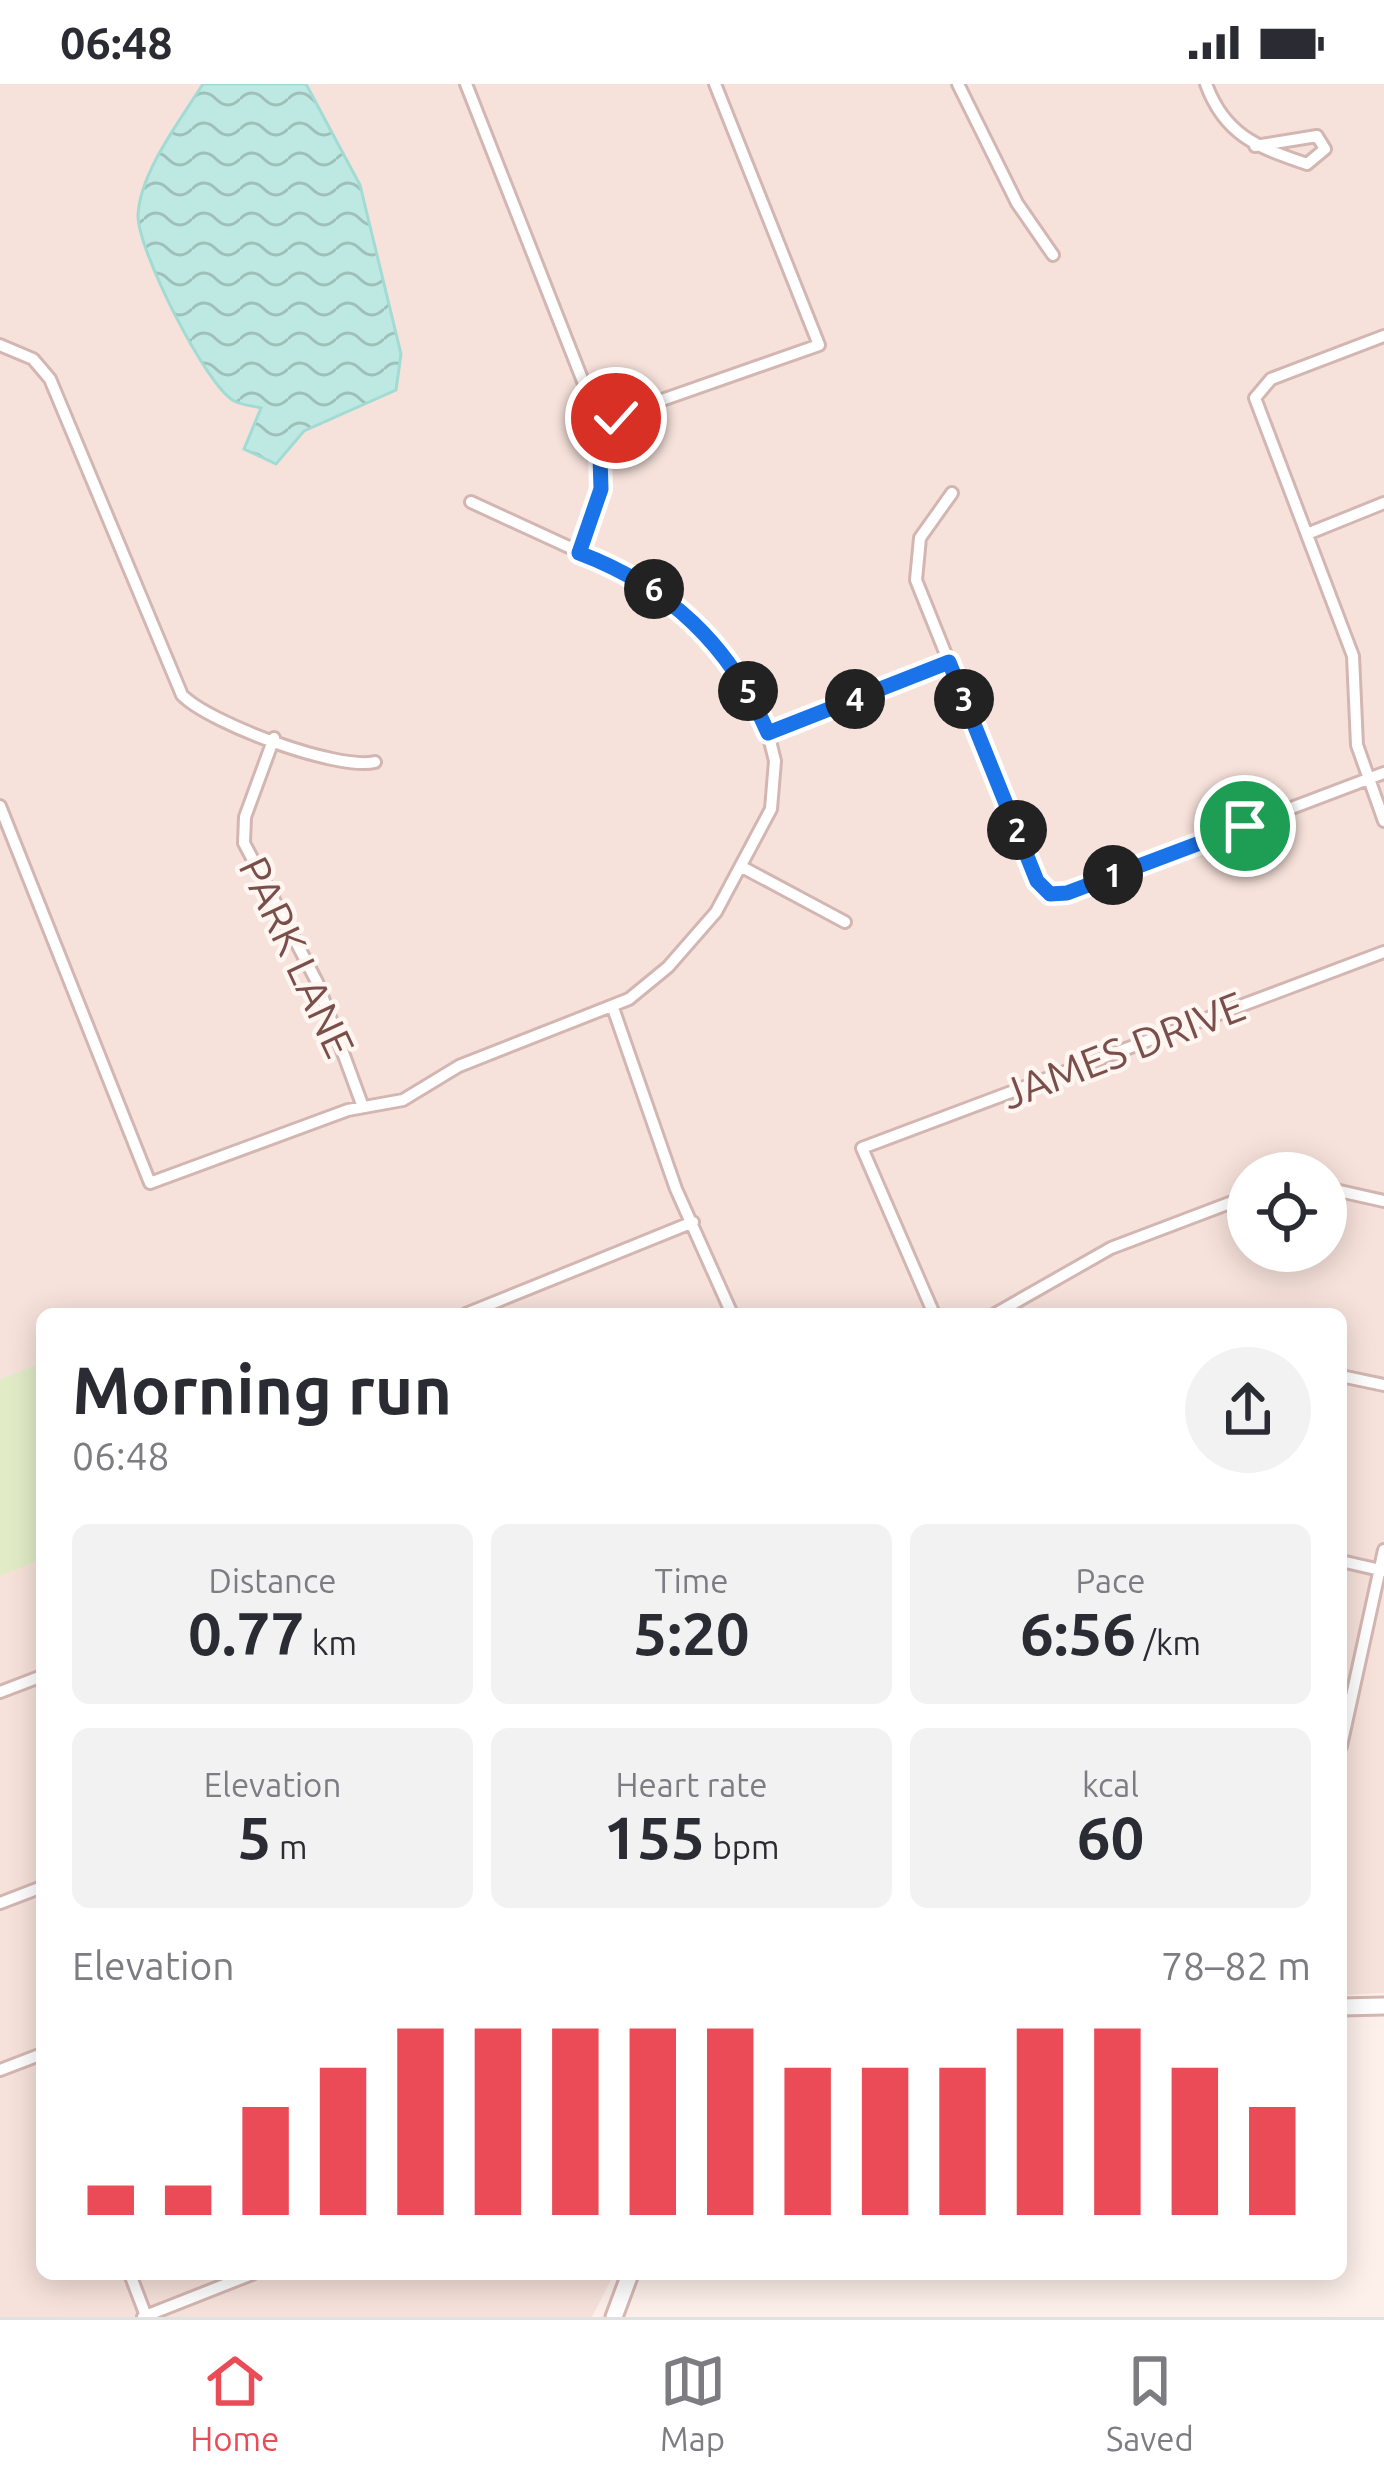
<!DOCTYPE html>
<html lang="en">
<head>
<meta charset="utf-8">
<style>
	body { margin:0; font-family:Ubuntu,sans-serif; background:#f2f2f3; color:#2b2b33; height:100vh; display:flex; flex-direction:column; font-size:45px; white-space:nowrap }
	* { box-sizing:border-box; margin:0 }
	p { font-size:39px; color:#7c7c81 }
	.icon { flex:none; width:66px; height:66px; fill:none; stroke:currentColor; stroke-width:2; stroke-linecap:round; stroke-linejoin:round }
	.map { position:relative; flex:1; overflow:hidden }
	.drawer { position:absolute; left:36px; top:1224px; width:1311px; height:972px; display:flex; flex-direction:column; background:#fff; border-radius:18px; box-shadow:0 6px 30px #0003 }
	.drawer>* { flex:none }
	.fabs { position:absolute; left:1227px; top:1068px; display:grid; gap:24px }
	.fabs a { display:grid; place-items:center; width:120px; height:120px; border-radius:50%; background:#fff; box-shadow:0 6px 30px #0003; font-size:60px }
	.pin { position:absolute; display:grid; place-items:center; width:102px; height:102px; color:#fff; margin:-51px; border:6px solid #fff; border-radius:50%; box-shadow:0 3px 12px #0007 }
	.km { position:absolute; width:60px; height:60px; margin:-30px; border-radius:50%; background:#222; color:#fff; font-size:33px; line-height:60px; text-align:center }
	.round { display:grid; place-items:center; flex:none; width:126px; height:126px; border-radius:63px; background:#f2f2f3 }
	.head { display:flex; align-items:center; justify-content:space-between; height:204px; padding:0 36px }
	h1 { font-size:66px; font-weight:600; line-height:90px }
	.metrics { display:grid; grid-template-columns:repeat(3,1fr); gap:18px; height:204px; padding:12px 36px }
	.metrics div { display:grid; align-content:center; border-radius:18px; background:#f2f2f3; text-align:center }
	.metrics b { font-size:60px; font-weight:600 }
	.metrics small { font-size:33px; font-weight:400 }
	.metrics p { font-size:33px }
	.chart { height:336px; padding:24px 36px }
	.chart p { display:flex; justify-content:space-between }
	.chart svg { width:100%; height:216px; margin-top:12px; stroke:#eb4b57; stroke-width:6 }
	.status { display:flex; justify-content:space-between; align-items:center; height:84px; padding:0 60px; background:#fff; direction:ltr }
	.status svg { height:33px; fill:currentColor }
	.menu { display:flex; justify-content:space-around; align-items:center; height:168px; border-top:3px solid #e1e1e2; background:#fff; font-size:33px; color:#7c7c81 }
	.menu a { display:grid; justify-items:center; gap:6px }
	.menu .current { color:#eb4b57 }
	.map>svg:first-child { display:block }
	.residential { fill:#f7e2db; fill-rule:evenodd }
	.park { fill:#e1ecc7 }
	.water { fill:url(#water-waves); stroke:#a2dbd3; stroke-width:3 }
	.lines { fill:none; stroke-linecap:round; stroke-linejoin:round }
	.street-casing { stroke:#d3b6b1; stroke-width:16 }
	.secondary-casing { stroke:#d8b6b1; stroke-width:21 }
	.street { stroke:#fff; stroke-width:10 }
	.secondary { stroke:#fff; stroke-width:15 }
	.route-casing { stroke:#fff; stroke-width:24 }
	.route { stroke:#1a73e8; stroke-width:15 }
	.labels { text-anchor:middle; stroke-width:9; stroke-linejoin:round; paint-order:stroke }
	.street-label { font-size:42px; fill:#7a4e4b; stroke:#fff5f1 }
</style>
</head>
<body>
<div class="status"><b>06:48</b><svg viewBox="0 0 49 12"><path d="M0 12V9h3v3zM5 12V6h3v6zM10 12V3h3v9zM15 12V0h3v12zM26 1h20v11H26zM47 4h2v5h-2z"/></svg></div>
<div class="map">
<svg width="1384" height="2233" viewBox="0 0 1384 2233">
	<defs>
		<pattern id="water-waves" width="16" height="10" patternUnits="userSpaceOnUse" patternTransform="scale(3)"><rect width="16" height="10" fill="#bde9e2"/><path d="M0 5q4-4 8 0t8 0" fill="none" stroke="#9fbfb9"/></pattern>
	</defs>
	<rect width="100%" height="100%" fill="#fdf0ea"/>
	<path class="residential" d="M0,0H1384V1909L1341,1911V1230H42V2190H614L592,2233H0ZM1248,1089H1326V1167H1248Z"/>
	<path class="park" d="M42,1279V1475L0,1492V1295Z"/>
	<path class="water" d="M203,0H306L360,101L401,270L396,306L304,347L276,380L244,365L261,324C253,322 242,321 234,317C206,302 137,165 138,131C140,88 181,35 203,0Z"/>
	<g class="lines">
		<g class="street-casing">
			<path id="street" d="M466,0L599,338L601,405L579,469
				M958,0L1017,119L1053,171
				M1206,0C1225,52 1258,63 1307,80L1325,65L1317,52L1255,62
				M1384,252L1271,295L1255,314L1353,572L1357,661L1384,737
				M0,261L33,275L50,295L182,611C209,639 338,687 375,678
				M599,338L819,261L715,0
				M952,409L920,454L916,496L1037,797L1050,810L1067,809L1384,689
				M1307,450L1384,419
				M768,649L949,578
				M274,654L245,733L244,759L317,898L363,1023
				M0,722L150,1099L348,1026L403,1016L459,982L629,915L668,883L716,828L771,725L775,677L768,649L739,591L704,547L634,493L471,418
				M742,783L845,838
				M613,924L676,1105L732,1230
				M1326,1104L1384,1117
				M466,1230L693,1138
				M934,1230L862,1064L1384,868
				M995,1230L1111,1164L1248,1112
				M1341,1292L1384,1301
				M1341,1477L1384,1487
				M0,1608L42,1592
				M1341,1662L1384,1466
				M0,1819L42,1803
				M0,1986L42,1970
				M130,2190L146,2232
				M143,2233L252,2190"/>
		</g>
		<g class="secondary-casing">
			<path id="secondary" d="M1341,1923L1384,1922
				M614,2233L630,2190"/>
		</g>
		<use href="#street" class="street"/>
		<use href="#secondary" class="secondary"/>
	</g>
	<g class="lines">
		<g class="route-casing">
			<path id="route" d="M616,334L599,338L601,405L579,469C669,503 730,561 768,649L949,578L1037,797L1050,810L1067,809L1245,742"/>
		</g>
		<use href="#route" class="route"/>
	</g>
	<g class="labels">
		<g class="street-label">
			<text transform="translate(297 873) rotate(65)" y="15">PARK LANE</text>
			<text transform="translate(1123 966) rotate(-21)" y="15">JAMES DRIVE</text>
		</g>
	</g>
</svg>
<div class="fabs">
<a><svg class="icon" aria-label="locate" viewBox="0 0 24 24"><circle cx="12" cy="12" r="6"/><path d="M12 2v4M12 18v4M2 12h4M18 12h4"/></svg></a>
</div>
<div class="pin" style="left:1245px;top:742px;background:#1e9e55"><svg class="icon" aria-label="arrive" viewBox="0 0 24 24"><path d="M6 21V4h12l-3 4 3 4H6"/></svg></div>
<div class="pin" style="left:616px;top:334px;background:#d93025"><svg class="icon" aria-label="check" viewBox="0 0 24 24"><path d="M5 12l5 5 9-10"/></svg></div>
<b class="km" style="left:1113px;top:791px">1</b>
<b class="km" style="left:1017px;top:746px">2</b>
<b class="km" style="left:964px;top:615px">3</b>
<b class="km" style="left:855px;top:615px">4</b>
<b class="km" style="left:748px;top:607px">5</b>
<b class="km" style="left:654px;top:505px">6</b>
<section class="drawer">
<div class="head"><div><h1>Morning run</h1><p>06:48</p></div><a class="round"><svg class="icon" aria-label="share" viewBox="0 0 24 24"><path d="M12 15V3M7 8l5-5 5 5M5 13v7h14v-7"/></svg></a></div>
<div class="metrics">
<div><p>Distance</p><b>0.77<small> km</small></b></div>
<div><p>Time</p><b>5:20</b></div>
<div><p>Pace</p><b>6:56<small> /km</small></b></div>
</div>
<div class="metrics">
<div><p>Elevation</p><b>5<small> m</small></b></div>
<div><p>Heart rate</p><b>155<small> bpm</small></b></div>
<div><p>kcal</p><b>60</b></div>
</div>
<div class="chart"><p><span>Elevation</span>78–82 m</p>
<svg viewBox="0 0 160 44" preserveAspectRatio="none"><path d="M5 44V38M15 44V38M25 44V22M35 44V14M45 44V6M55 44V6M65 44V6M75 44V6M85 44V6M95 44V14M105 44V14M115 44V14M125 44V6M135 44V6M145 44V14M155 44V22"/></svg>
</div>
</section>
</div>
<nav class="menu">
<a class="current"><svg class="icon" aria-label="home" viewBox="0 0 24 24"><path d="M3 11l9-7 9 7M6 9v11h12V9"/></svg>Home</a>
<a><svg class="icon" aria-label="map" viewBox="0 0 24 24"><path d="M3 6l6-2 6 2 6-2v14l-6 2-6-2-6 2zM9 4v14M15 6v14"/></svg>Map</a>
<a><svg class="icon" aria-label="saved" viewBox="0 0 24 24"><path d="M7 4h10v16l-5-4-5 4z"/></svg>Saved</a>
</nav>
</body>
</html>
